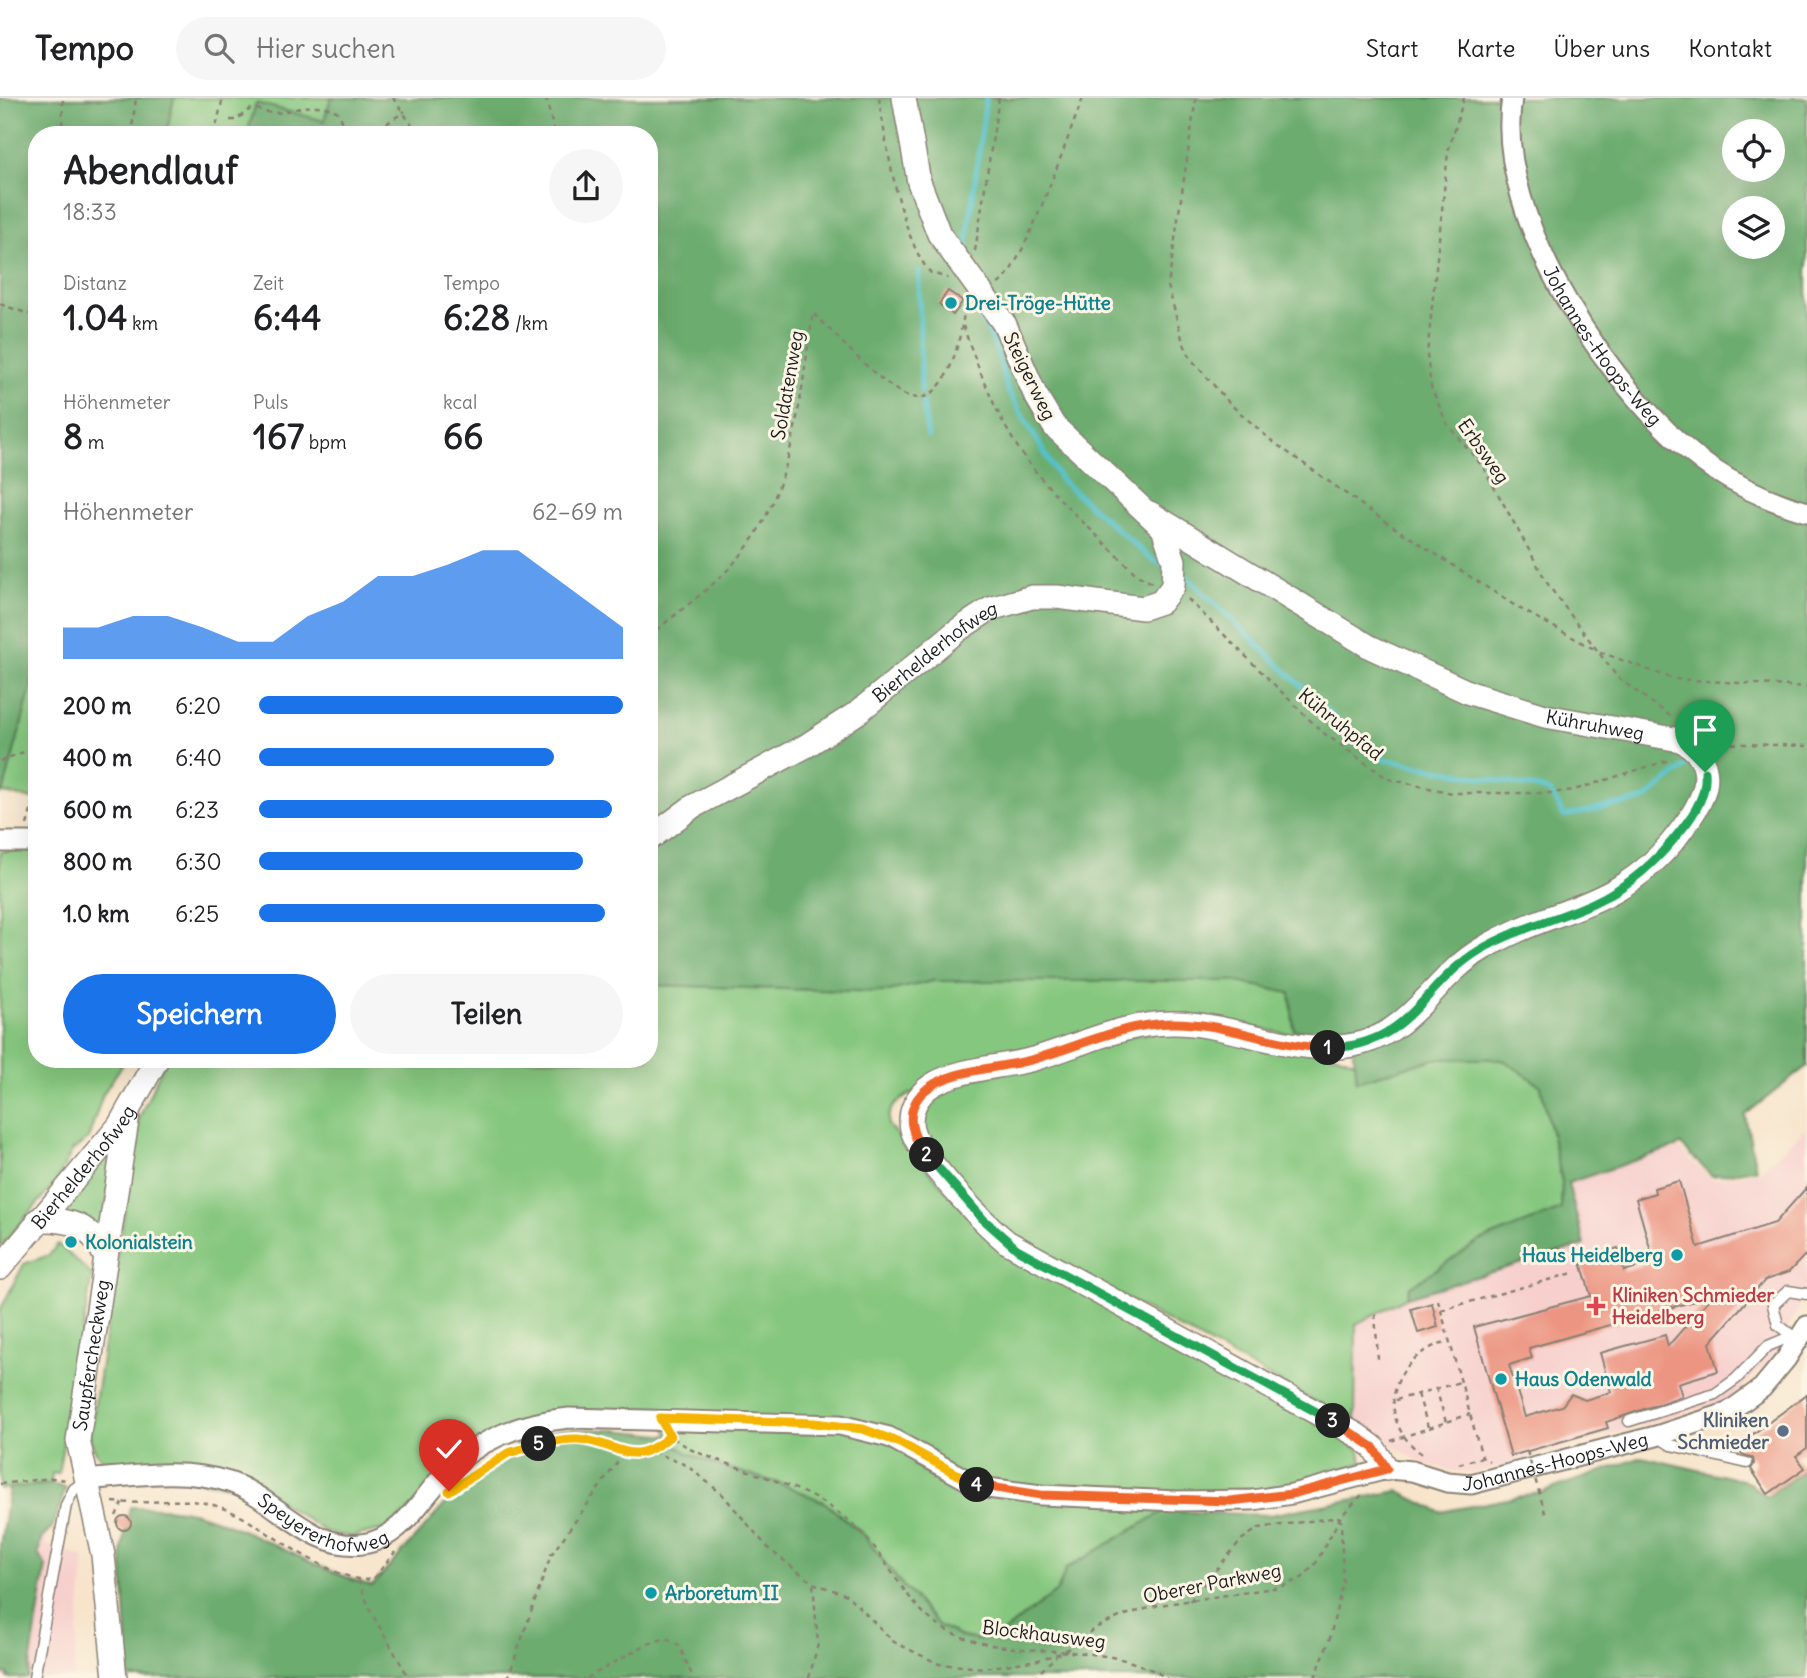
<!DOCTYPE html>
<html lang="de">
<head>
<meta charset="utf-8">
<style>
	body { margin:0; font-family:Delius,sans-serif; background:#f6f6f6; color:#202124; height:100vh; display:flex; flex-direction:column; font-size:26px; white-space:nowrap }
	* { box-sizing:border-box; margin:0 }
	p { font-size:23px; color:#757577 }
	.icon { flex:none; width:38px; height:38px; fill:none; stroke:currentColor; stroke-width:2; stroke-linecap:round; stroke-linejoin:round }
	.map { position:relative; flex:1; overflow:hidden }
	.panel { position:absolute; left:28px; top:28px; width:630px; height:942px; display:flex; flex-direction:column; background:#fff; border-radius:28px; box-shadow:0 7px 28px #0002 }
	.panel>* { flex:none }
	.buttons { position:absolute; left:1722px; top:21px; display:grid; gap:14px }
	.buttons a { display:grid; place-items:center; width:63px; height:63px; border-radius:50%; background:#fff; box-shadow:0 7px 28px #0002; font-size:35px }
	.pin { position:absolute; display:grid; place-items:center; width:60px; height:60px; color:#fff; margin:-72px -30px; border-radius:50% 50% 50% 0; rotate:-45deg; box-shadow:0 0 7px #0007 }
	.pin .icon { rotate:45deg }
	.km { position:absolute; width:35px; height:35px; margin:-18px; border-radius:50%; background:#222; color:#fff; font-size:19px; line-height:35px; text-align:center }
	.round { display:grid; place-items:center; flex:none; width:74px; height:74px; border-radius:37px; background:#f6f6f6 }
	.overview { display:flex; align-items:center; justify-content:space-between; height:119px; padding:0 35px }
	h1 { font-size:38px; font-weight:800; line-height:52px }
	.figures { display:grid; grid-template-columns:repeat(3,1fr); gap:10px; height:119px; padding:7px 35px }
	.figures div { display:grid; align-content:center }
	.figures b { font-size:35px; font-weight:800 }
	.figures small { font-size:19px; font-weight:400 }
	.figures p { font-size:19px }
	.chart { height:196px; padding:14px 35px }
	.chart p { display:flex; justify-content:space-between }
	.chart svg { width:100%; height:126px; margin-top:7px; fill:#1a73e8; opacity:.7 }
	.button { display:flex; gap:14px; margin-top:auto; padding:14px 35px }
	.button a { flex:1; height:80px; border-radius:42px; background:#1a73e8; color:#fff; font-size:28px; font-weight:800; line-height:80px; text-align:center }
	.button a+a { background:#f6f6f6; color:#202124 }
	ul { padding:0 35px; list-style:none; font-size:23px }
	li { display:grid; grid-template-columns:112px 84px 1fr; align-items:center; height:52px }
	li i { height:18px; border-radius:9px; background:#1a73e8 }
	header { display:flex; align-items:center; gap:42px; box-sizing:border-box; height:98px; padding:0 35px; background:#fff; border-bottom:2px solid #e0e0e0 }
	header strong { font-size:33px }
	nav { display:flex; gap:38px; margin-inline-start:auto; font-size:24px }
	.search { width:490px; height:63px; background:#f6f6f6; display:flex; align-items:center; gap:18px; box-sizing:border-box; padding:0 24px; border-radius:38px; color:#757577; font-size:26px }
	.map>svg:first-child { display:block }
	.built { fill:#f7d0cd }
	.green { fill:#86c77f; stroke:#51724e; stroke-width:2 }
	.forest { fill:#6cac6e; stroke:#446445; stroke-width:2; fill-rule:evenodd }
	.lines { fill:none; stroke-linecap:round; stroke-linejoin:round }
	.stream { stroke:#53c1cb; stroke-width:5 }
	.building { fill:#ec9582; fill-rule:evenodd }
	.service-casing { stroke:#8a8074; stroke-width:13 }
	.minor-casing { stroke:#8a8074; stroke-width:23 }
	.tertiary-casing { stroke:#8a8074; stroke-width:26 }
	.path { stroke:#8a8074; stroke-width:2.5; stroke-dasharray:5 5; stroke-linecap:butt }
	.service { stroke:#fff; stroke-width:10 }
	.minor { stroke:#fff; stroke-width:19 }
	.tertiary { stroke:#fff; stroke-width:23 }
	.path-bridge { stroke:#8a8074; stroke-width:2.5; stroke-dasharray:5 5; stroke-linecap:butt }
	.split-1-casing { stroke:#fff; stroke-width:14 }
	.split-2-casing { stroke:#fff; stroke-width:14 }
	.split-3-casing { stroke:#fff; stroke-width:14 }
	.split-4-casing { stroke:#fff; stroke-width:14 }
	.split-5-casing { stroke:#fff; stroke-width:14 }
	.split-6-casing { stroke:#fff; stroke-width:14 }
	.split-1 { stroke:#22a559; stroke-width:9 }
	.split-2 { stroke:#f0652b; stroke-width:9 }
	.split-3 { stroke:#22a559; stroke-width:9 }
	.split-4 { stroke:#f0652b; stroke-width:9 }
	.split-5 { stroke:#f5b400; stroke-width:9 }
	.split-6 { stroke:#f5b400; stroke-width:9 }
	.culture-dot { fill:#0f9aa8; stroke:#fcf5e5; stroke-width:2.5 }
	.health-dot { fill:#e0444e; stroke:#fcf5e5; stroke-width:2.5 }
	.service-dot { fill:#5c6f8a; stroke:#fcf5e5; stroke-width:2.5 }
	.labels { text-anchor:middle; stroke-width:6; stroke-linejoin:round; paint-order:stroke }
	.culture-label { font-size:19px; font-weight:bold; fill:#0d838f; stroke:#fcf5e5; text-anchor:start }
	.street-label { font-size:19px; fill:#1c1c1c; stroke:#fcf5e5 }
	.health-label { font-size:19px; font-weight:bold; fill:#be3a42; stroke:#fcf5e5; text-anchor:start }
	.service-label { font-size:19px; font-weight:bold; fill:#4e5e75; stroke:#fcf5e5; text-anchor:end }
</style>
</head>
<body>
<header>
<strong>Tempo</strong>
<div class="search"><svg class="icon" aria-label="search" viewBox="0 0 24 24"><circle cx="10" cy="10" r="6"/><path d="M15 15l6 6"/></svg>Hier suchen</div>
<nav><a>Start</a><a>Karte</a><a>Über uns</a><a>Kontakt</a></nav>
</header>
<div class="map">
<svg width="1807" height="1580" viewBox="0 0 1807 1580">
	<rect width="100%" height="100%" fill="#fcf5e5"/>
	<filter id="ink" filterUnits="userSpaceOnUse"><feTurbulence type="fractalNoise" baseFrequency=".0143" numOctaves="2"/><feDisplacementMap in="SourceGraphic" scale="14" xChannelSelector="R" yChannelSelector="G"/><feConvolveMatrix kernelMatrix="1 2 1 2 8 2 1 2 1" color-interpolation-filters="sRGB"/></filter>
	<filter id="wash" filterUnits="userSpaceOnUse"><feTurbulence type="fractalNoise" baseFrequency=".00686" numOctaves="4" result="noise"/><feDisplacementMap in="SourceGraphic" scale="28" xChannelSelector="R" yChannelSelector="G"/><feGaussianBlur stdDeviation="1.57" result="paint"/><feColorMatrix in="noise" values="0 0 0 0 0 0 0 0 0 0 0 0 0 0 0 0 0 1.4 0 .05"/><feComposite in="paint" operator="in"/></filter>
	<g filter="url(#wash)">
		<rect width="100%" height="100%" fill="#f7e4cb"/>
		<path class="built" d="M1807,1029V1196L1773,1258L1735,1297L1721,1304L1489,1372L1464,1375L1424,1366L1355,1325L1356,1226L1407,1199L1584,1147L1567,1085L1679,1050L1711,1081L1759,1074Z
			M51,1386L66,1390L45,1446L85,1460L73,1580H0V1449L9,1390Z"/>
		<path class="green" d="M0,0H331L324,23L256,5L247,37H37Z
			M37,567V702L3,695Z
			M0,753H37V961H126L103,996L88,1041L72,1053L57,1083L0,1149Z
			M933,883H1233L1290,895L1352,938L1337,945L1187,917L910,996C896,1005 887,1010 888,1027L970,1119L1324,1329L1360,1352L1362,1365L1256,1395L1161,1397L1164,1413L1066,1471L1058,1492L998,1539L977,1542L959,1538L938,1527L898,1482L863,1436L824,1404L782,1386L719,1368L688,1355L676,1348L656,1314L512,1326L393,1426L384,1431L350,1439L326,1434L265,1394L119,1370C102,1364 93,1356 90,1337L139,1020L166,961H649V887L884,894Z
			M1175,932L1334,956L1356,964L1358,982L1435,961H1502L1541,987L1562,1084L1561,1111L1481,1143L1409,1189L1407,1199L1356,1226L1355,1325L1001,1133L935,1055L921,1028L931,1000L942,990L1120,939Z
			M116,1045L102,1136L56,1114Z
			M58,1146L92,1177L58,1376L52,1375L51,1386L0,1391V1212L24,1166L49,1157Z"/>
		<path class="forest" d="M0,0H174L166,37H37V567L3,695L0,696Z
			M331,0H1807V968L1745,1017L1756,1071L1712,1078L1681,1047L1568,1085L1584,1147L1407,1199L1409,1189L1480,1143L1561,1111L1562,1084L1541,988L1502,961H1435L1357,983L1352,938L1294,932L1290,895L1233,883H933L884,894L649,887V37H247L256,5L324,23ZM1734,33H1773V72H1734ZM1734,110H1773V149H1734Z
			M563,1331L616,1332L670,1338L676,1348L688,1355L719,1368L782,1386L824,1404L863,1436L898,1482L938,1527L959,1538L977,1542L998,1539L1058,1492L1066,1471L1164,1413L1269,1417L1398,1393L1440,1414L1543,1394L1642,1359L1746,1383L1767,1399L1807,1370V1580H129L122,1452L130,1409C151,1410 176,1409 196,1415C257,1433 311,1470 372,1488L465,1384L506,1359L520,1341Z
			M51,1386L66,1390L52,1430L41,1441L38,1456L46,1468L28,1580H8V1576L0,1575V1449L9,1390Z"/>
		<g class="lines">
			<path class="stream" d="M966,150L986,0
				M919,174L921,294
				M973,205L995,247L1008,293L1060,381L1151,461L1164,467
				M923,305L928,339
				M1186,478L1377,660L1542,691L1551,695L1564,718L1646,701L1694,661"/>
		</g>
		<g id="blocks">
			<path class="building" d="M948,193L963,203L953,217L939,206Z
				M1679,1083L1698,1149L1775,1125L1807,1089V1155L1789,1174L1765,1182L1710,1245L1718,1273L1678,1285L1682,1298L1606,1324L1608,1330L1511,1358L1474,1229L1591,1198L1580,1161L1618,1150L1624,1173L1654,1164L1636,1101L1655,1095L1654,1090ZM1712,1198L1668,1248L1665,1237L1600,1255L1611,1294L1585,1302L1571,1296L1562,1308L1525,1319L1509,1267L1532,1260L1529,1250Z
				M1432,1205L1438,1229L1418,1235L1411,1211Z
				M1807,1296V1350L1796,1358L1805,1370L1768,1396L1751,1371L1754,1366L1753,1360L1742,1356L1737,1348Z
				M117 1425a7 7 0 1 1 14 0a7 7 0 1 1-14 0Z"/>
		</g>
	</g>
	<g filter="url(#ink)">
		<use href="#blocks" fill-opacity="0" stroke="#8a8074" stroke-width="2"/>
		<g class="lines">
			<g class="service-casing">
				<path id="service" d="M1794,1239L1778,1227L1773,1207L1788,1193L1807,1196
					M1629,1323L1715,1296L1736,1281L1768,1248L1792,1238
					M1657,1338L1671,1347L1747,1365
					M34,1580L66,1407L74,1391L86,1382"/>
			</g>
			<g class="minor-casing">
				<g id="minor">
					<path id="s1" d="M1512,0C1492,121 1616,303 1711,370C1741,390 1772,404 1807,414"/>
					<path d="M0,744H37"/>
					<path id="s2" d="M86,1382C133,1378 184,1369 229,1384C275,1399 311,1453 362,1446C406,1441 426,1389 457,1364C489,1337 527,1324 569,1320L840,1327L889,1339L980,1389L1041,1397L1177,1403L1253,1402L1292,1396L1387,1371L1412,1373L1447,1384L1471,1386L1656,1338L1727,1315L1762,1290L1786,1261L1807,1228"/>
				</g>
			</g>
			<g class="tertiary-casing">
				<g id="tertiary">
					<path id="s3" d="M1150,415L1370,549L1470,595L1545,618L1680,642C1698,650 1709,667 1705,688C1701,707 1688,723 1677,738C1616,815 1557,806 1482,851C1436,878 1415,930 1362,945C1300,962 1238,926 1175,925C1127,924 1083,946 1037,960C1004,970 962,969 932,987C917,997 908,1014 912,1031C918,1058 985,1126 1007,1144L1357,1337L1373,1349L1387,1371"/>
					<path id="s4" d="M649,741L692,709L806,648L857,615L958,532L990,511L1032,499H1057L1143,510L1161,504L1173,488L1174,463L1163,430L1054,328L1035,296L1005,227L939,136L919,84L904,0"/>
					<path d="M38,1122C70,1121 91,1126 105,1158"/>
					<path id="s5" d="M0,1170L119,1028L157,961"/>
					<path id="s6" d="M115,1580L103,1457L78,1342L128,1016"/>
				</g>
			</g>
			<path class="path" d="M393,0L419,37
				M546,0L555,37
				M879,0C885,42 902,146 931,175L948,180
				M1196,0L1168,188L1183,244L1191,261L1230,306L1272,343L1380,420L1517,509L1594,551
				M1464,0L1448,54L1427,257L1431,289L1447,326L1483,369L1549,488L1618,580L1673,620
				M230,22H236L252,10C260,11 266,15 274,15C297,13 315,1 338,14L349,37
				M62,37L63,0
				M131,37L136,0
				M214,37L223,0
				M370,37L405,13
				M975,153L999,0
				M998,186C1022,174 1070,32 1083,0
				M0,206L37,219
				M963,228C979,272 997,321 1025,360C1057,403 1100,439 1137,477L1152,485
				M1188,501L1321,633L1388,681L1452,695H1551L1574,692L1672,661
				M649,538C681,511 719,486 744,453C796,385 800,295 813,215C833,234 886,293 911,299C949,308 962,234 965,207
				M1600,554L1674,581L1807,589
				M1712,645L1807,648
				M0,663L37,649
				M27,727L37,691
				M1438,1202L1482,1359L1489,1363
				M1441,1212L1573,1175
				M1375,1216L1378,1261
				M1436,1290L1446,1324
				M1418,1296L1428,1329
				M1396,1302L1460,1284
				M673,1340L692,1352C746,1375 810,1387 855,1428C890,1459 906,1513 950,1534C1019,1566 1099,1538 1167,1580
				M1391,1343L1470,1316
				M526,1348L580,1341L624,1355L651,1353L686,1367L722,1396L769,1451L813,1485L847,1497L894,1544L939,1566L984,1570L1038,1562L1064,1554
				M651,1353L667,1340
				M1422,1356C1372,1320 1392,1257 1449,1243
				M1459,1366L1482,1359
				M468,1380L513,1353
				M0,1386L52,1380L67,1382
				M113,1404C166,1408 192,1391 244,1420C270,1435 347,1492 374,1480L395,1454
				M116,1418L122,1405
				M358,1482L371,1514L409,1580
				M1190,1503L1241,1442L1259,1430L1339,1419
				M1065,1553L1095,1530L1122,1518L1159,1507L1281,1489L1302,1480L1316,1465L1341,1418L1363,1396
				M508,1580L551,1457L624,1355
				M587,1580L645,1547L666,1540L679,1547L693,1580
				M809,1580L818,1546L813,1485
				M1034,1580L1056,1558
				M1315,1580L1330,1540L1343,1483L1341,1422"/>
			<use href="#service" class="service"/>
			<use href="#minor" class="minor"/>
			<use href="#tertiary" class="tertiary"/>
			<path class="path-bridge" d="M1527,1353L1546,1418"/>
		</g>
	</g>
	<g class="lines" filter="url(#ink)">
		<g class="split-1-casing">
			<path id="split-1" d="M1328,950C1412,948 1420,888 1480,852C1515,831 1556,822 1593,805C1630,788 1657,763 1682,731C1695,715 1707,696 1705,674"/>
		</g>
		<g class="split-2-casing">
			<path id="split-2" d="M927,1057C912,1039 903,1015 922,995C946,970 1005,971 1038,960C1082,947 1124,926 1171,925C1225,924 1275,949 1328,950"/>
		</g>
		<g class="split-3-casing">
			<path id="split-3" d="M927,1057L983,1121L1017,1151L1333,1323"/>
		</g>
		<g class="split-4-casing">
			<path id="split-4" d="M977,1387L1041,1397L1230,1403L1292,1396L1387,1371L1373,1349L1333,1323"/>
		</g>
		<g class="split-5-casing">
			<path id="split-5" d="M539,1346C551,1344 565,1340 578,1341C619,1344 629,1373 670,1338L660,1320L814,1325L863,1331L898,1344L977,1387"/>
		</g>
		<g class="split-6-casing">
			<path id="split-6" d="M449,1393L508,1355L539,1346"/>
		</g>
		<use href="#split-1" class="split-1"/>
		<use href="#split-2" class="split-2"/>
		<use href="#split-3" class="split-3"/>
		<use href="#split-4" class="split-4"/>
		<use href="#split-5" class="split-5"/>
		<use href="#split-6" class="split-6"/>
	</g>
	<g class="culture-dot">
		<circle cx="951" cy="205" r="7"/>
		<circle cx="71" cy="1144" r="7"/>
		<circle cx="1677" cy="1157" r="7"/>
		<circle cx="1501" cy="1281" r="7"/>
		<circle cx="651" cy="1495" r="7"/>
	</g>
	<path class="health-dot" d="M1592.5 1197.5h7v7h7v7h-7v7h-7v-7h-7v-7h7z"/>
	<circle class="service-dot" cx="1783" cy="1333" r="7"/>
	<g class="labels">
		<g class="culture-label">
			<text x="965" y="212">Drei-Tröge-Hütte</text>
			<text x="85" y="1151">Kolonialstein</text>
			<text x="1663" y="1164" text-anchor="end">Haus Heidelberg</text>
			<text x="1515" y="1288">Haus Odenwald</text>
			<text x="665" y="1502">Arboretum II</text>
		</g>
		<g class="street-label">
			<text dy="7" stroke="none"><textPath href="#s1" startOffset="271">Johannes-Hoops-Weg</textPath></text>
			<text transform="translate(1030 278) rotate(64)" y="7">Steigerweg</text>
			<text transform="translate(787 287) rotate(-80)" y="7">Soldatenweg</text>
			<text transform="translate(1484 353) rotate(55)" y="7">Erbsweg</text>
			<text dy="7" stroke="none"><textPath href="#s4" startOffset="343">Bierhelderhofweg</textPath></text>
			<text transform="translate(1341 626) rotate(39)" y="7">Kühruhpfad</text>
			<text dy="7" stroke="none"><textPath href="#s3" startOffset="497">Kühruhweg</textPath></text>
			<text dy="7" stroke="none"><textPath href="#s5" startOffset="131">Bierhelderhofweg</textPath></text>
			<text dy="7" stroke="none"><textPath href="#s6" startOffset="327">Saupfercheckweg</textPath></text>
			<text dy="7" stroke="none"><textPath href="#s2" startOffset="1554">Johannes-Hoops-Weg</textPath></text>
			<text dy="7" stroke="none"><textPath href="#s2" startOffset="250">Speyererhofweg</textPath></text>
			<text transform="translate(1212 1485) rotate(-11)" y="7">Oberer Parkweg</text>
			<text transform="translate(1044 1536) rotate(7)" y="7">Blockhausweg</text>
		</g>
		<g class="health-label">
			<text x="1612" y="1204">Kliniken Schmieder<tspan x="1612" dy="22">Heidelberg</tspan></text>
		</g>
		<g class="service-label">
			<text x="1769" y="1329">Kliniken<tspan x="1769" dy="22">Schmieder</tspan></text>
		</g>
	</g>
</svg>
<div class="buttons">
<a><svg class="icon" aria-label="locate" viewBox="0 0 24 24"><circle cx="12" cy="12" r="6"/><path d="M12 2v4M12 18v4M2 12h4M18 12h4"/></svg></a>
<a><svg class="icon" aria-label="layers" viewBox="0 0 24 24"><path d="M12 4l9 5-9 5-9-5zM3 14l9 5 9-5"/></svg></a>
</div>
<div class="pin" style="left:1705px;top:674px;background:#1e9e55"><svg class="icon" aria-label="arrive" viewBox="0 0 24 24"><path d="M6 21V4h12l-3 4 3 4H6"/></svg></div>
<div class="pin" style="left:449px;top:1393px;background:#d93025"><svg class="icon" aria-label="check" viewBox="0 0 24 24"><path d="M5 12l5 5 9-10"/></svg></div>
<b class="km" style="left:1328px;top:950px">1</b>
<b class="km" style="left:927px;top:1057px">2</b>
<b class="km" style="left:1333px;top:1323px">3</b>
<b class="km" style="left:977px;top:1387px">4</b>
<b class="km" style="left:539px;top:1346px">5</b>
<section class="panel">
<div class="overview"><div><h1>Abendlauf</h1><p>18:33</p></div><a class="round"><svg class="icon" aria-label="share" viewBox="0 0 24 24"><path d="M12 15V3M7 8l5-5 5 5M5 13v7h14v-7"/></svg></a></div>
<div class="figures">
<div><p>Distanz</p><b>1.04<small> km</small></b></div>
<div><p>Zeit</p><b>6:44</b></div>
<div><p>Tempo</p><b>6:28<small> /km</small></b></div>
</div>
<div class="figures">
<div><p>Höhenmeter</p><b>8<small> m</small></b></div>
<div><p>Puls</p><b>167<small> bpm</small></b></div>
<div><p>kcal</p><b>66</b></div>
</div>
<div class="chart"><p><span>Höhenmeter</span>62–69 m</p>
<svg viewBox="0 0 160 44" preserveAspectRatio="none"><path d="M0 44V33L10 33L20 29L30 29L40 33L50 38L60 38L70 29L80 24L90 15L100 15L110 11L120 6L130 6L140 15L150 24L160 33V44z"/></svg>
</div>
<ul>
<li><b>200 m</b>6:20<i style="width:100%"></i></li>
<li><b>400 m</b>6:40<i style="width:81%"></i></li>
<li><b>600 m</b>6:23<i style="width:97%"></i></li>
<li><b>800 m</b>6:30<i style="width:89%"></i></li>
<li><b>1.0 km</b>6:25<i style="width:95%"></i></li>
</ul>
<div class="button"><a>Speichern</a><a>Teilen</a></div>
</section>
</div>
</body>
</html>
